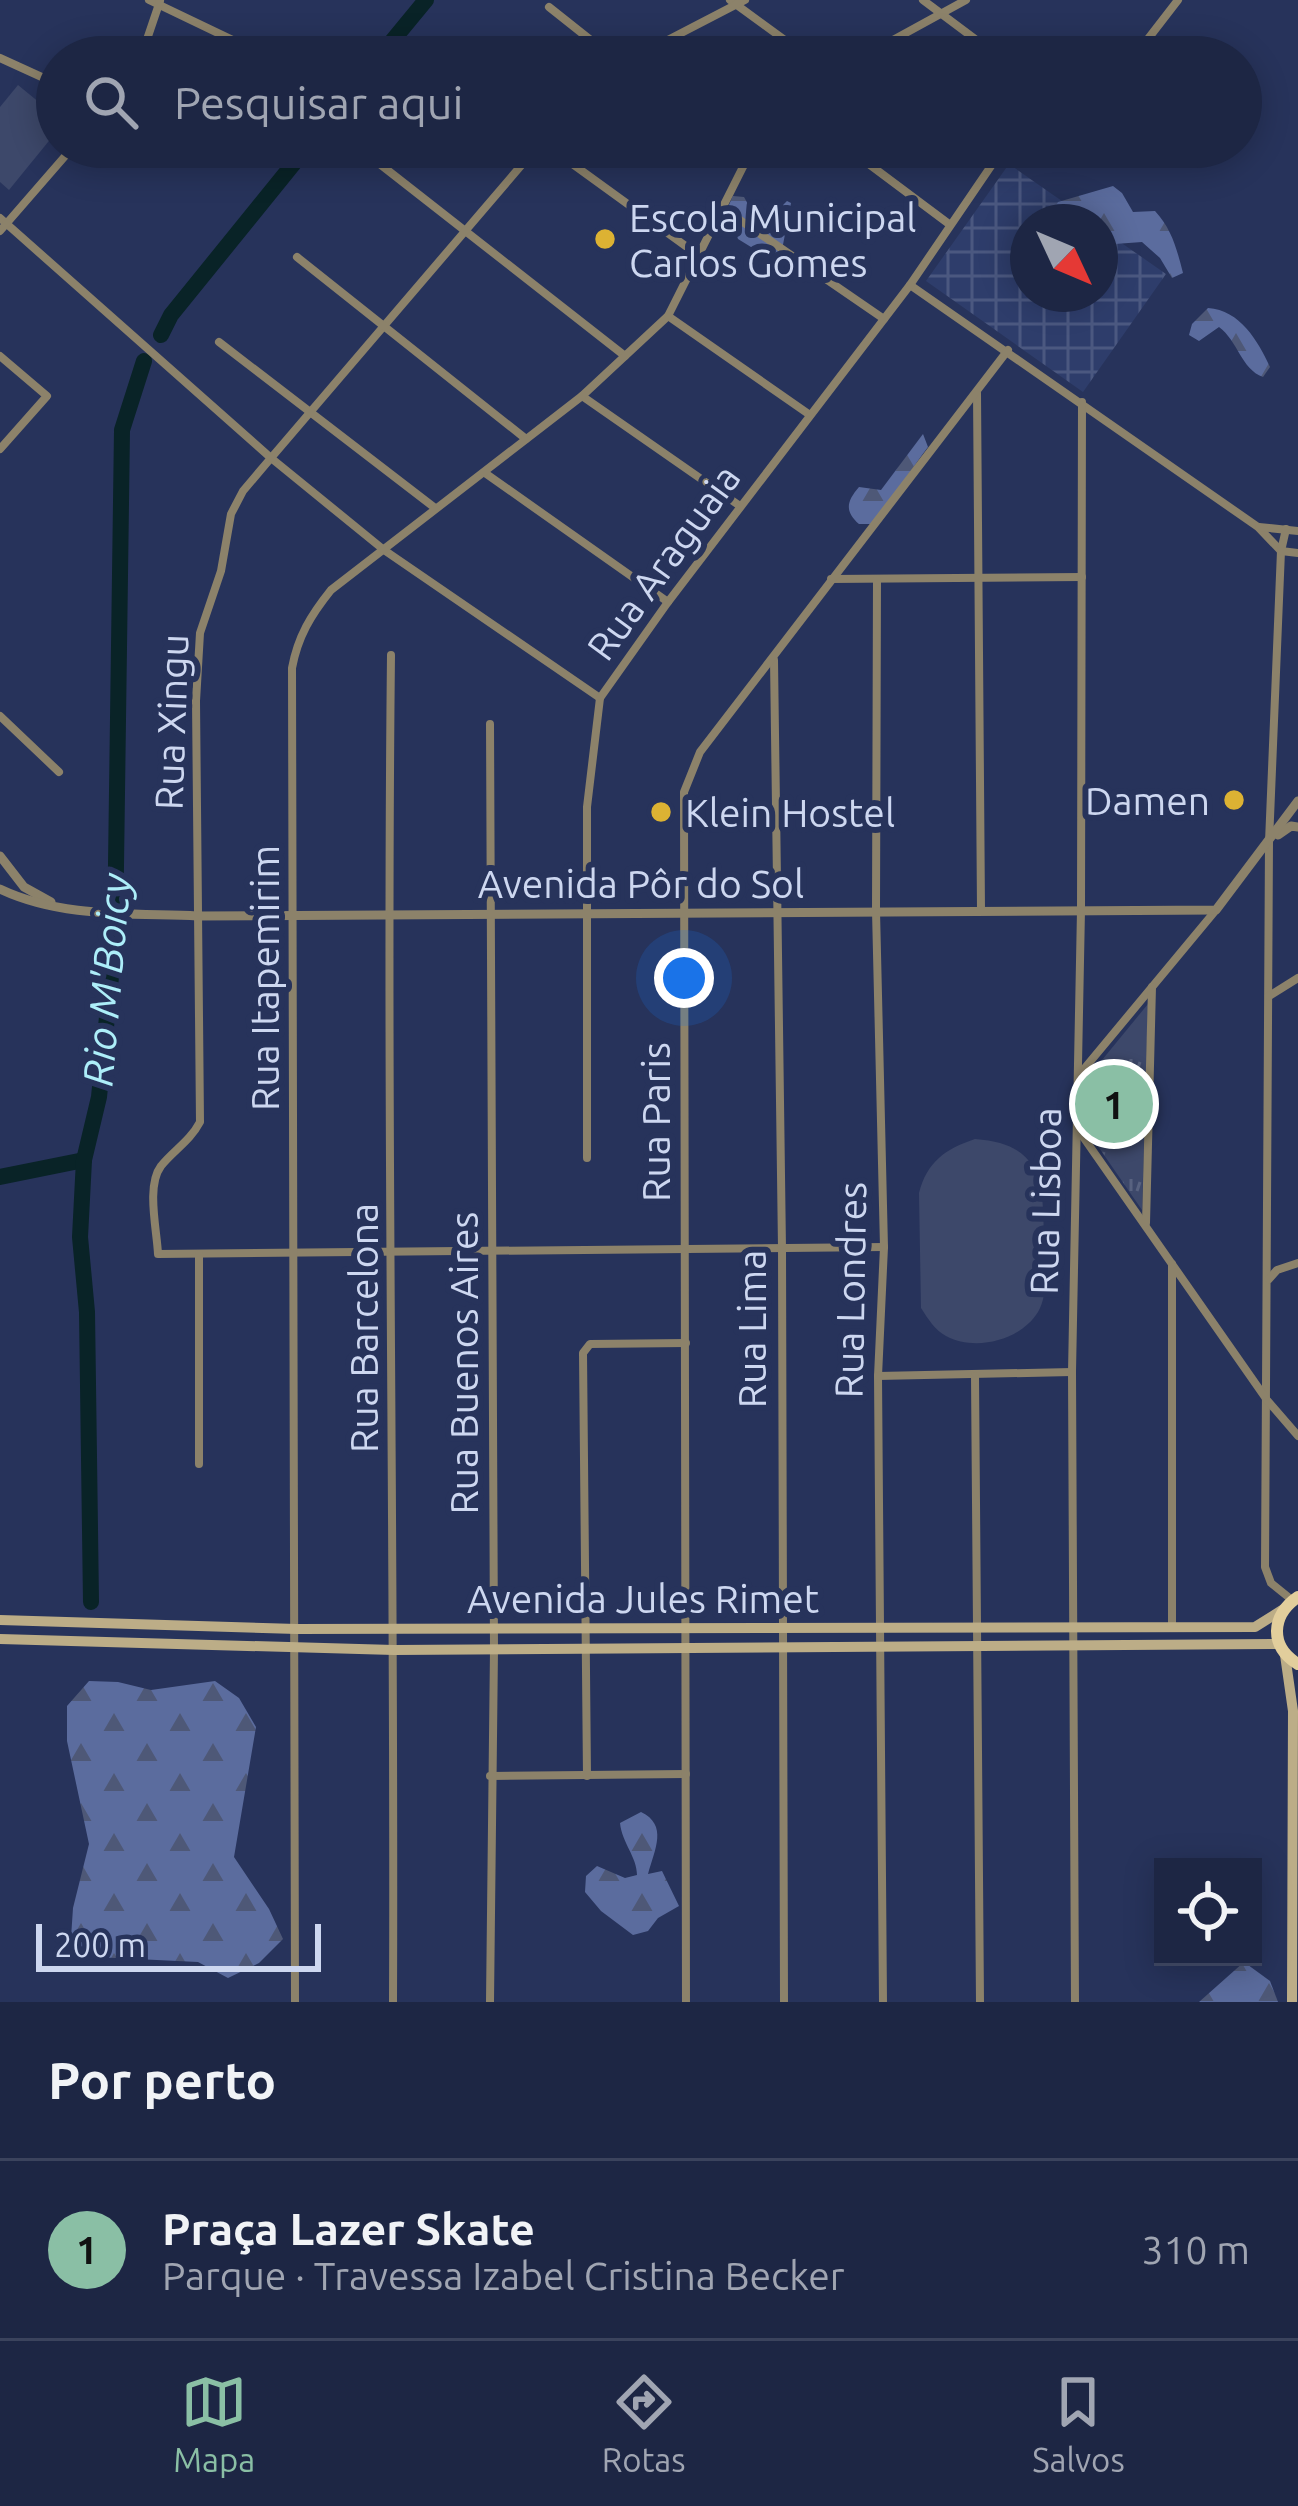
<!DOCTYPE html>
<html lang="pt">
<meta charset="utf-8">
<style>
:root{--surface:#1d2644;--page:#2a324f;--text:#f1f3f6;--muted:#a0a5b2;--line:#3b435d;--accent:#8abfa5}
body{margin:0;font-family:Ubuntu,sans-serif;background:var(--page);color:var(--text)}
.controls{position:absolute;right:36px;bottom:36px;display:grid;overflow:hidden;border-radius:0px;box-shadow:0 6px 30px #0003}
.controls button{width:108px;height:108px;display:grid;place-items:center;padding:0;border:0;border-bottom:3px solid var(--line);background:var(--surface);color:var(--text);font:60px sans-serif}
.compass{position:absolute;left:1010px;top:204px;width:108px;height:108px;border-radius:50%;background:var(--surface);box-shadow:0 6px 30px #0003;rotate:134deg}
.scale{position:absolute;left:36px;bottom:30px;width:285px;box-sizing:border-box;padding-left:12px;border:6px solid #cdd7f0;border-top:0;font-size:33px;line-height:42px;white-space:nowrap;color:#cdd7f0;-webkit-text-stroke:9px #27335b;paint-order:stroke}
.you{position:absolute;left:684px;top:978px;width:42px;height:42px;margin:-30px;border:9px solid #fff;border-radius:50%;background:#1a73e8;box-shadow:0 0 0 18px #1a73e833}
.badge{display:grid;place-items:center;width:78px;height:78px;border-radius:50%;background:var(--accent);color:#111;font-size:39px;font-weight:700}
.pin{position:absolute;translate:-50% -50%;border:6px solid #fff;box-shadow:0 3px 12px #0006}
.list{margin:0;padding:0;list-style:none}
h2{display:flex;justify-content:space-between;align-items:center;height:156px;margin:0;padding:0 48px;font-size:51px}
h2 small{font-size:39px;font-weight:400;color:var(--muted)}
.list li{display:grid;grid-template-columns:78px 1fr auto;gap:36px;align-items:center;box-sizing:border-box;height:180px;padding:0 48px;border-top:3px solid var(--line)}
.list b{display:block;font-size:45px;white-space:nowrap}
.list p{margin:0;font-size:39px;white-space:nowrap;color:var(--muted)}
.list em{font-size:39px;font-style:normal;color:var(--muted)}
.icon{flex:none;width:66px;height:66px;fill:none;stroke:currentColor;stroke-width:2;stroke-linecap:round;stroke-linejoin:round}
.map{position:relative;flex:none;width:1298px;height:2002px;overflow:hidden}
.search{position:absolute;background:var(--surface);box-shadow:0 6px 30px #0003;left:36px;right:36px;top:36px;height:132px;display:flex;align-items:center;gap:30px;box-sizing:border-box;padding:0 42px;border-radius:66px;color:var(--muted);font-size:45px}
.sheet{height:336px;background:var(--surface)}
nav{display:flex;justify-content:space-around;align-items:center;box-sizing:border-box;height:168px;border-top:3px solid var(--line);background:var(--surface);font-size:33px;color:var(--muted)}
nav a{display:grid;justify-items:center;gap:6px}
nav .on{color:var(--accent)}
.map>svg:first-child{display:block}
.industrial{fill:url(#industrial-grid)}
.grass{fill:url(#grass-tufts)}
.forest{fill:url(#forest-firs)}
.pitch{fill:#3d486a}
.lines{fill:none;stroke-linecap:round;stroke-linejoin:round}
.river{stroke:#092327;stroke-width:16}
.minor{stroke:#8c826a;stroke-width:8}
.tertiary{stroke:#8c826a;stroke-width:9}
.secondary{stroke:#bcad87;stroke-width:10}
.primary{stroke:#e2ce9c;stroke-width:12}
.poi-dot{fill:#dcb233;stroke:#27335b;stroke-width:4.5}
.labels{text-anchor:middle;dominant-baseline:central;stroke-width:12;stroke-linejoin:round;paint-order:stroke}
.poi-label{font-size:39px;fill:#cdd7f0;stroke:#27335b;text-anchor:start}
.street-label{font-size:39px;fill:#cdd7f0;stroke:#27335b}
.water-label{font-size:42px;font-style:italic;fill:#adeef9;stroke:#27335b}
</style>
<div class="map">
<svg width="1298" height="2002" viewBox="0 0 1298 2002">
<defs>
<pattern id="industrial-grid" width="8" height="8" patternUnits="userSpaceOnUse" patternTransform="scale(3)"><rect width="8" height="8" fill="#2e3d6b"/><path d="M0 4h8M4 0v8" fill="none" stroke="#4b5880"/></pattern>
<pattern id="grass-tufts" width="24" height="20" patternUnits="userSpaceOnUse" patternTransform="scale(3)"><rect width="24" height="20" fill="#3d486a"/><path d="M3 7l-1-3M5 7V3M7 7l1-3M15 17l-1-3M17 17v-4M19 17l1-3" fill="none" stroke="#586280"/></pattern>
<pattern id="forest-firs" width="22" height="20" patternUnits="userSpaceOnUse" patternTransform="scale(3)"><rect width="22" height="20" fill="#5b6c9e"/><path d="M5 1l3.5 6h-7zM16 11l3.5 6h-7z" fill="#4e5877"/></pattern>
</defs>
<rect width="100%" height="100%" fill="#27335b"/>
<polygon class="industrial" points="1009,164 1092,222 1028,222 1028,294 1100,294 1100,228 1166,274 1083,392 926,281"/>
<polygon class="grass" points="1148,1004 1142,1210 1084,1126 1084,1082"/>
<g class="forest">
<path d="M 1113,186 L 1122,193 L 1133,212 L 1155,211 C 1172,229 1177,250 1183,273 L 1172,278 L 1160,258 L 1142,242 L 1101,245 L 1100,222 L 1081,219 L 1046,222 L 1058,202 Z"/>
<polygon points="733,196 744,197 750,208 771,217 787,201 791,203 781,255 769,258 738,239 728,207"/>
<path d="M 1208,308 C 1240,310 1258,341 1270,367 L 1263,377 C 1241,369 1238,341 1219,327 L 1199,341 L 1189,335 L 1192,324 Z"/>
<path d="M 923,434 L 928,447 C 908,472 895,502 872,524 L 859,524 C 844,511 847,501 859,487 L 881,490 Z"/>
<polygon points="89,1681 118,1682 151,1690 215,1681 239,1698 256,1727 234,1857 269,1909 283,1939 259,1963 228,1978 198,1962 95,1957 71,1938 73,1908 89,1844 67,1741 67,1706"/>
<path d="M 641,1812 C 668,1825 655,1849 648,1874 L 662,1871 L 679,1906 L 658,1918 L 648,1931 L 633,1935 L 601,1911 L 585,1892 L 586,1876 L 597,1866 L 625,1878 L 637,1875 C 637,1857 622,1843 620,1823 Z"/>
<polygon points="1244,1962 1270,1981 1278,2002 1199,2002"/>
</g>
<g class="pitch">
<polygon points="18,85 57,117 57,131 9,190 0,182 0,107"/>
<path d="M 975,1139 C 1047,1144 1043,1189 1044,1247 C 1044,1268 1049,1293 1038,1312 C 1021,1340 976,1352 946,1336 C 935,1330 928,1319 921,1308 L 919,1193 C 927,1162 945,1149 975,1139 Z"/>
</g>
<g class="lines">
<g class="river">
<polyline points="379,57 426,0"/>
<polyline points="161,335 171,315 307,147"/>
<polyline points="0,1177 84,1160"/>
<polyline points="91,1602 87,1312 80,1237 84,1160 99,1097 115,937 122,430 144,361"/>
</g>
<g class="minor">
<polyline points="149,0 268,57"/>
<polyline points="730,0 808,57"/>
<polyline points="923,0 999,57"/>
<polyline points="549,7 612,57"/>
<polyline points="416,47 430,57"/>
<polyline points="141,57 160,1"/>
<polyline points="635,57 745,0"/>
<polyline points="862,57 966,0"/>
<polyline points="1134,57 1178,0"/>
<polyline points="0,58 57,84"/>
<polyline points="240,147 258,156"/>
<polyline points="358,147 625,356"/>
<path d="M 537,147 L 271,458 L 243,491 L 231,514 L 221,571 L 200,633 L 196,701 L 200,1122 C 190,1141 174,1150 161,1166 C 146,1186 157,1230 158,1254 L 884,1247"/>
<polyline points="549,147 698,255"/>
<polyline points="737,147 747,154"/>
<polyline points="846,147 949,224"/>
<polyline points="721,207 884,319"/>
<polyline points="0,218 271,458 384,550 600,698"/>
<polyline points="0,231 73,147"/>
<polyline points="297,257 526,439"/>
<polyline points="910,285 1258,527 1281,551"/>
<polyline points="668,316 810,415"/>
<polyline points="219,342 435,508"/>
<polyline points="0,356 47,396 0,449"/>
<polyline points="977,393 981,910"/>
<polyline points="582,396 740,506"/>
<polyline points="485,473 668,602"/>
<polyline points="1259,527 1298,531"/>
<polyline points="1286,529 1281,551 1269,842 1265,1567 1271,1583 1292,1600"/>
<polyline points="1281,551 1298,553"/>
<polyline points="831,579 1082,577"/>
<polyline points="877,579 876,911 884,1247 878,1376 883,2002"/>
<path d="M 391,655 C 386,1104 395,1553 393,2002"/>
<polyline points="774,660 782,1248 784,2002"/>
<polyline points="0,716 59,772"/>
<polyline points="1269,996 1298,978"/>
<polyline points="1079,1075 1216,910"/>
<polyline points="1079,1131 1267,1400 1298,1436"/>
<polyline points="587,1158 587,807 600,698 668,602 910,285 1004,147"/>
<polyline points="1146,1223 1152,987"/>
<polyline points="199,1254 199,1464"/>
<polyline points="1172,1264 1172,1627"/>
<polyline points="1269,1279 1277,1270 1298,1263"/>
<polyline points="878,1376 1072,1372"/>
<polyline points="975,1376 980,2002"/>
<polyline points="490,1776 686,1774"/>
<polyline points="587,1776 583,1353 590,1344 686,1343"/>
<path d="M 295,2002 L 292,668 C 298,636 311,615 331,590 L 582,396 L 668,316 L 753,147"/>
<polyline points="490,2002 494,1649 490,724"/>
<polyline points="686,2002 684,792 700,752 1008,350"/>
<polyline points="1075,2002 1072,1372 1081,910 1082,402"/>
</g>
<g class="tertiary">
<polyline points="1278,835 1291,826 1298,827"/>
<polyline points="0,856 24,887 51,902"/>
<path d="M 0,889 C 61,918 132,913 197,916 L 1216,910 L 1298,801"/>
</g>
<g class="secondary">
<polyline points="0,1620 297,1629 1255,1627 1282,1610"/>
<polyline points="0,1639 394,1650 1278,1644"/>
<polyline points="1285,1655 1293,1711 1292,2002"/>
</g>
<path class="primary" d="M 1298,1597 C 1271,1615 1269,1647 1298,1664"/>
</g>
<g class="poi-dot">
<circle cx="605" cy="239" r="12"/>
<circle cx="1234" cy="800" r="12"/>
<circle cx="661" cy="812" r="12"/>
</g>
<g class="labels">
<g class="poi-label">
<text x="629" y="217">Escola Municipal<tspan x="629" dy="45">Carlos Gomes</tspan></text>
<text x="1210" y="800" text-anchor="end">Damen</text>
<text x="685" y="812">Klein Hostel</text>
</g>
<g class="street-label">
<text transform="translate(663 562) rotate(-54)">Rua Araguaia</text>
<text transform="translate(171 722) rotate(-88)">Rua Xingu</text>
<text x="641" y="883">Avenida Pôr do Sol</text>
<text transform="translate(264 978) rotate(-90)">Rua Itapemirim</text>
<text transform="translate(655 1122) rotate(-90)">Rua Paris</text>
<text transform="translate(1045 1201) rotate(-89)">Rua Lisboa</text>
<text transform="translate(850 1290) rotate(-89)">Rua Londres</text>
<text transform="translate(363 1328) rotate(-90)">Rua Barcelona</text>
<text transform="translate(751 1329) rotate(-90)">Rua Lima</text>
<text transform="translate(463 1363) rotate(-90)">Rua Buenos Aires</text>
<text x="643" y="1598">Avenida Jules Rimet</text>
</g>
<g class="water-label">
<text transform="translate(106 980) rotate(-85)">Rio M'Boicy</text>
</g>
</g>
</svg>
<div class="controls">
<button><svg class="icon" aria-label="locate" viewBox="0 0 24 24"><circle cx="12" cy="12" r="6"/><path d="M12 2v4M12 18v4M2 12h4M18 12h4"/></svg></button>
</div>
<svg class="compass" viewBox="-18 -18 36 36"><path d="M0-13l5 13h-10z" fill="#e53935"/><path d="M0 13l5-13h-10z" fill="#a0a5b2"/></svg>
<div class="scale">200 m</div>
<div class="you"></div>
<div class="pin badge" style="left:1114px;top:1104px">1</div>
<div class="search"><svg class="icon" aria-label="search" viewBox="0 0 24 24"><circle cx="10" cy="10" r="6"/><path d="M15 15l6 6"/></svg>Pesquisar aqui</div>
</div>
<section class="sheet">
<h2>Por perto<small></small></h2>
<ul class="list">
<li><span class="badge">1</span><div><b>Praça Lazer Skate</b><p>Parque · Travessa Izabel Cristina Becker</p></div><em>310 m</em></li>
</ul>
</section>
<nav>
<a class="on"><svg class="icon" aria-label="map" viewBox="0 0 24 24"><path d="M3 6l6-2 6 2 6-2v14l-6 2-6-2-6 2zM9 4v14M15 6v14"/></svg>Mapa</a>
<a><svg class="icon" aria-label="directions" viewBox="0 0 24 24"><path d="M12 3l9 9-9 9-9-9zM9 14v-3h6M13 9l2 2-2 2"/></svg>Rotas</a>
<a><svg class="icon" aria-label="saved" viewBox="0 0 24 24"><path d="M7 4h10v16l-5-4-5 4z"/></svg>Salvos</a>
</nav>
